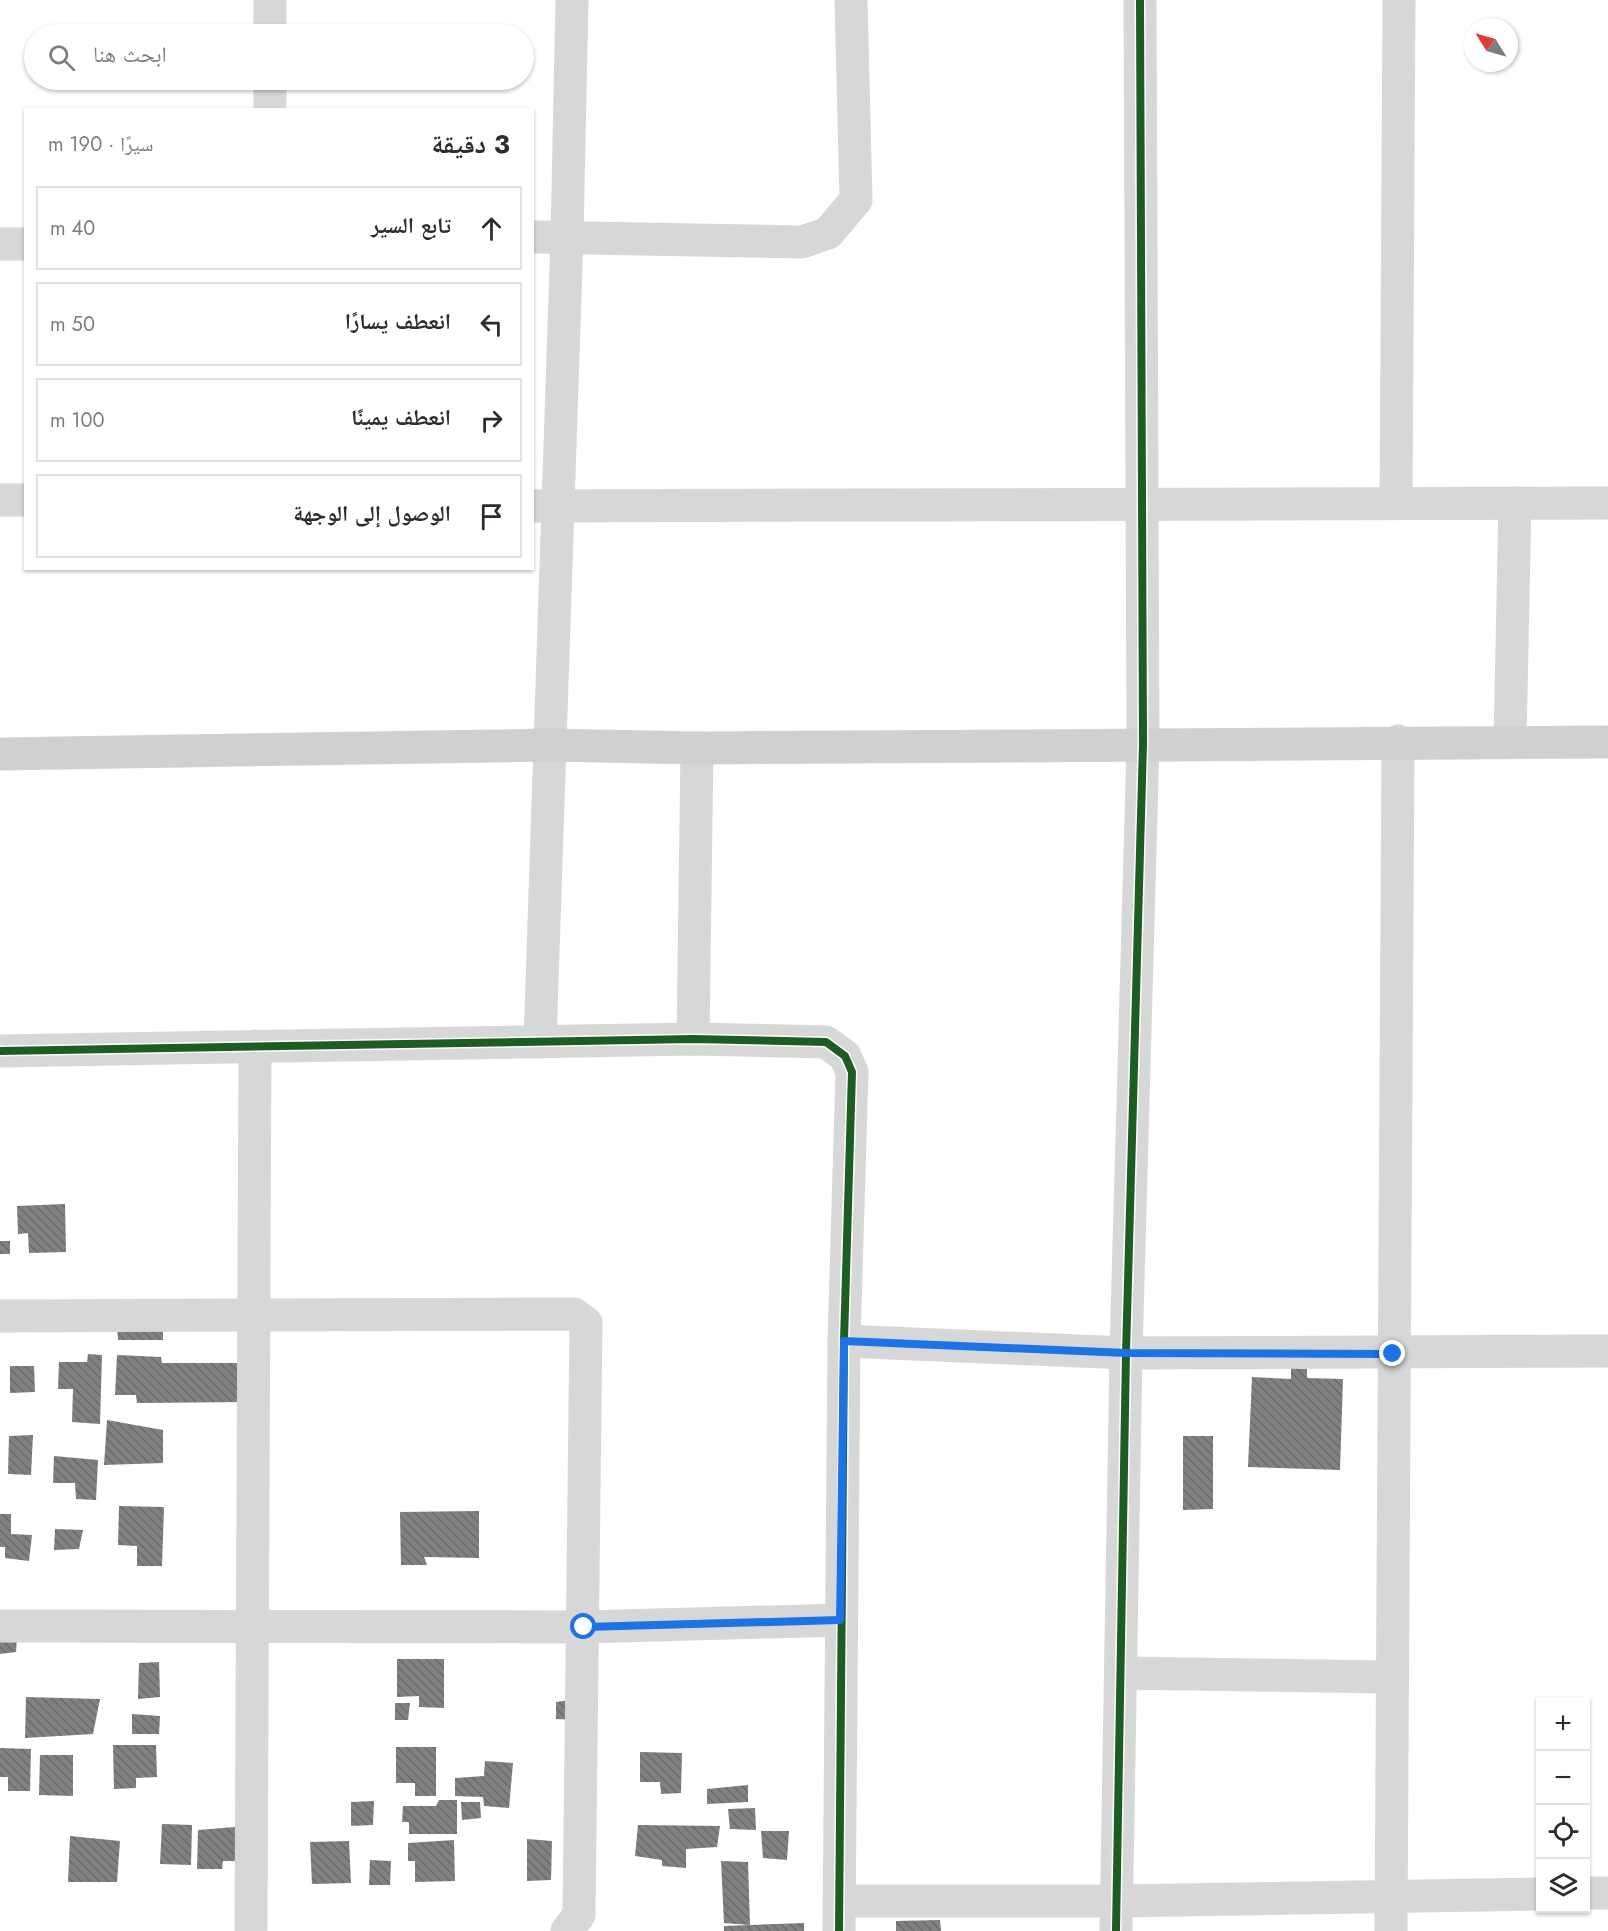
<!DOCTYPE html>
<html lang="ar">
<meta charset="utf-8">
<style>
:root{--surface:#fff;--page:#f7f7f7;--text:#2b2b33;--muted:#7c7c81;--line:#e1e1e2}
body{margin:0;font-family:Jost,"Noto Naskh Arabic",sans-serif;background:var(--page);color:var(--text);direction:rtl}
.controls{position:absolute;right:18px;bottom:18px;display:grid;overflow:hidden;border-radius:0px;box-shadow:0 2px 4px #0004}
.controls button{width:54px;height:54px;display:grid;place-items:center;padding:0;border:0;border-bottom:2px solid var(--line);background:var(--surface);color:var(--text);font:30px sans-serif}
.compass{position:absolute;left:1464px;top:18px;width:54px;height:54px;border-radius:50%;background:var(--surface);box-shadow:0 2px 4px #0004;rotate:307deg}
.stop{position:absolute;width:18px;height:18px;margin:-14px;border:4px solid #1a73e8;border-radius:50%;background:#fff}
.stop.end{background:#1a73e8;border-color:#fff;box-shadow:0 2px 6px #0008}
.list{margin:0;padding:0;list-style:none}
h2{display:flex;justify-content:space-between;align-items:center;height:78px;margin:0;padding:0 24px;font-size:26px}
h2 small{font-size:20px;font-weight:400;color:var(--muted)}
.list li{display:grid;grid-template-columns:39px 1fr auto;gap:18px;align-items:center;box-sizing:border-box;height:84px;margin:0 12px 12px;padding:0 12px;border:2px solid var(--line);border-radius:0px}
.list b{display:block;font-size:22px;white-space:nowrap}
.list em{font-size:20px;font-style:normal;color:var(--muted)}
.icon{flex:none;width:33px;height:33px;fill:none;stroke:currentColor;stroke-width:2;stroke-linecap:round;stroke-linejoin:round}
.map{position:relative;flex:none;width:1608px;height:1931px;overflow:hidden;direction:ltr}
.search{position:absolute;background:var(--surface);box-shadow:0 2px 4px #0004;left:24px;top:24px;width:510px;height:66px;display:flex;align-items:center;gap:15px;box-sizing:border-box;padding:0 21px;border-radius:33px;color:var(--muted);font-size:22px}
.panel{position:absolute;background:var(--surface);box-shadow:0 2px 4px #0004;left:24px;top:108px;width:510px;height:462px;border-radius:0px;direction:rtl}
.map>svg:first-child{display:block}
.building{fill:url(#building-back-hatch)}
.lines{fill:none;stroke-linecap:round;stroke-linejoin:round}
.street{stroke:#d7d7d7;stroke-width:33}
.secondary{stroke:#d0d0d0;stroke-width:33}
.cycleway-casing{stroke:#fff;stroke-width:11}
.cycleway{stroke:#1b5e20;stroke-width:8}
.route{stroke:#1a73e8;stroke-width:8}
</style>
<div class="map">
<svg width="1608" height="1931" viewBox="0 0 1608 1931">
<defs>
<pattern id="building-back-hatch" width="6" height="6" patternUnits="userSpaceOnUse" patternTransform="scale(1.5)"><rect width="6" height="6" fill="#818181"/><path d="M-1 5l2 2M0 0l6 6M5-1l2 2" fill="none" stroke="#6a6a6a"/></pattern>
</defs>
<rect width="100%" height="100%" fill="#fff"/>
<g class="building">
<polygon points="65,1204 66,1252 29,1253 28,1233 18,1234 17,1206"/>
<rect x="0" y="1241" width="10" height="13"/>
<polygon points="163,1321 163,1340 118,1340 117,1323"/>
<polygon points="88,1354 102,1355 100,1424 72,1422 73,1389 58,1389 59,1362 87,1362"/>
<polygon points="117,1355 161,1357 162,1363 248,1363 248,1402 137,1403 136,1395 115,1395"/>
<polygon points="10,1366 34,1366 35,1392 10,1393"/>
<polygon points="1291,1368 1307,1369 1307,1378 1343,1379 1340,1470 1248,1467 1252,1377 1291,1379"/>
<polygon points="107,1420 163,1430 163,1463 104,1465"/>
<polygon points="33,1435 31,1475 8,1474 9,1436"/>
<polygon points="1183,1436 1213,1436 1213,1509 1183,1510"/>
<polygon points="54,1456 98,1460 96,1500 76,1499 75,1483 53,1483"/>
<polygon points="119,1506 164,1507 162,1566 137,1566 137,1546 118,1545"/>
<polygon points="479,1511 479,1558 424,1557 427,1565 401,1565 400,1512"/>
<polygon points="0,1514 11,1514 11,1534 32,1535 29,1561 5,1558 5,1547 0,1547"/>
<polygon points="55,1529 83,1530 79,1549 54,1550"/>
<polygon points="17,1635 16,1652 0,1654 0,1636"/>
<polygon points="397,1659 444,1659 444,1708 419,1707 419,1696 397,1697"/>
<polygon points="159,1662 160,1697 138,1699 139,1663"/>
<polygon points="26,1697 100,1699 93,1734 25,1738"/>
<polygon points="577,1699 577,1720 556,1719 556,1702"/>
<polygon points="395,1703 410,1703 408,1720 395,1720"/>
<polygon points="132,1714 160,1716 159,1734 132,1734"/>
<polygon points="113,1745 156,1745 157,1777 136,1778 136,1788 114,1789"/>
<polygon points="396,1747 436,1747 436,1796 415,1796 415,1783 396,1783"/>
<polygon points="0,1748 31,1749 30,1791 8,1791 8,1777 0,1777"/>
<polygon points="640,1752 682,1753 681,1793 661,1794 660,1782 640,1782"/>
<polygon points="40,1755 73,1755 73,1796 39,1795"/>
<polygon points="485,1761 513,1763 509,1808 484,1806 483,1797 455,1796 455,1778 484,1776"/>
<polygon points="748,1785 748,1802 707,1804 707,1789"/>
<polygon points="439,1800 457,1800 457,1834 409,1834 409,1822 402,1822 403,1806 436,1806"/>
<polygon points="374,1801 373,1825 351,1826 351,1802"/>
<polygon points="461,1802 480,1802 481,1818 462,1820"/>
<polygon points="755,1808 756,1830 730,1829 728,1809"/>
<polygon points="162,1824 192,1825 191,1865 160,1864"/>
<polygon points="638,1825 720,1826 717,1847 686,1849 686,1868 662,1866 662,1860 635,1856"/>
<polygon points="235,1827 237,1861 223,1861 222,1869 197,1869 198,1830"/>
<polygon points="761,1831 789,1831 787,1860 763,1858"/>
<polygon points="70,1836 120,1841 117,1882 68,1882"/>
<polygon points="527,1839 552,1841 551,1880 527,1881"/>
<polygon points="454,1840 455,1881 415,1882 415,1861 408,1861 408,1843"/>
<polygon points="349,1841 351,1883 312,1884 310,1842"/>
<polygon points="370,1860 391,1861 390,1885 369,1885"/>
<polygon points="721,1861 748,1862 750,1925 724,1923"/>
<polygon points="940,1920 941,1931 896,1931 896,1921"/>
<polygon points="804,1923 804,1931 724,1931 724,1926"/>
</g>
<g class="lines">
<g class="street">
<polyline points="270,34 270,0"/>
<polyline points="270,110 270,80"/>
<polyline points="532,237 802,242 828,233 856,200 851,0"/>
<polyline points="0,244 26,244"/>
<polyline points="0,500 26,500"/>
<polyline points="1396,503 1399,0"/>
<polyline points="532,506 1608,503"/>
<polyline points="1510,742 1515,503"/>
<polyline points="693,1039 697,748"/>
<polyline points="540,1042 567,237 572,0"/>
<polyline points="0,1051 693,1039 826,1042 845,1056 852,1072 844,1341 839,1931"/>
<polyline points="0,1316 574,1314 586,1323 579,1915 567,1931"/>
<polyline points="844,1341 1126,1353 1608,1351"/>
<polyline points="0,1626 584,1627 840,1620"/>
<polyline points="1121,1673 1391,1677"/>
<polyline points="1586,1893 1608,1893"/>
<polyline points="840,1901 1117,1901 1540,1894"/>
<polyline points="251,1931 255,1046"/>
<polyline points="1116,1931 1126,1353 1143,744 1140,0"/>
<polyline points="1391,1931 1398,741"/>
</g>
<polyline class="secondary" points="0,754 550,745 697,748 1608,742"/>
<defs>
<g id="cycleway">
<polyline points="0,1051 693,1039 826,1042 845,1056 852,1072 844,1341 839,1931"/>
<polyline points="1116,1931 1126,1353 1143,744 1140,0"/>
</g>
</defs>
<use href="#cycleway" class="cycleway-casing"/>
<use href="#cycleway" class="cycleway"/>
</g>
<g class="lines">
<polyline class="route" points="584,1627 840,1620 844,1341 1126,1353 1393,1354"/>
</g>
</svg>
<div class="controls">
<button>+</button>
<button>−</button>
<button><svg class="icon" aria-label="locate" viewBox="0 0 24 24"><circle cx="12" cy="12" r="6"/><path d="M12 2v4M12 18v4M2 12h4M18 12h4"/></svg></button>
<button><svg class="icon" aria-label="layers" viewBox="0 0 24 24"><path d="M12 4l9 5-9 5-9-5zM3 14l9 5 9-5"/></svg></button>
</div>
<svg class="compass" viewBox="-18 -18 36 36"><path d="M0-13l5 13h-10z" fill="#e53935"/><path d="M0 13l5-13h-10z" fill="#7c7c81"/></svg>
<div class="stop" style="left:584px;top:1627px"></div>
<div class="stop end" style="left:1393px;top:1354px"></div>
<div class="search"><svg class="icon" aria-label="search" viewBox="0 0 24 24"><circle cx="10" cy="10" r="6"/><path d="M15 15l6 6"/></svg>ابحث هنا</div>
<section class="panel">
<h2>3 دقيقة<small>سيرًا · 190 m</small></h2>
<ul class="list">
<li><svg class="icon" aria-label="ahead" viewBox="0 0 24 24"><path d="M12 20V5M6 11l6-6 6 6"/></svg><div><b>تابع السير</b></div><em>40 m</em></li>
<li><svg class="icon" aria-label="left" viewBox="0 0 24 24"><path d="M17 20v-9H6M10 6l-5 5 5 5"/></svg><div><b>انعطف يسارًا</b></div><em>50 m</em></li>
<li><svg class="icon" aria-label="right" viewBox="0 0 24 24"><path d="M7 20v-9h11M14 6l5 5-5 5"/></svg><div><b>انعطف يمينًا</b></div><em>100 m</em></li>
<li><svg class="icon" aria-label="arrive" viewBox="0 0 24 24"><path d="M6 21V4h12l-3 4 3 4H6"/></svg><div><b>الوصول إلى الوجهة</b></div></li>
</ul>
</section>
</div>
